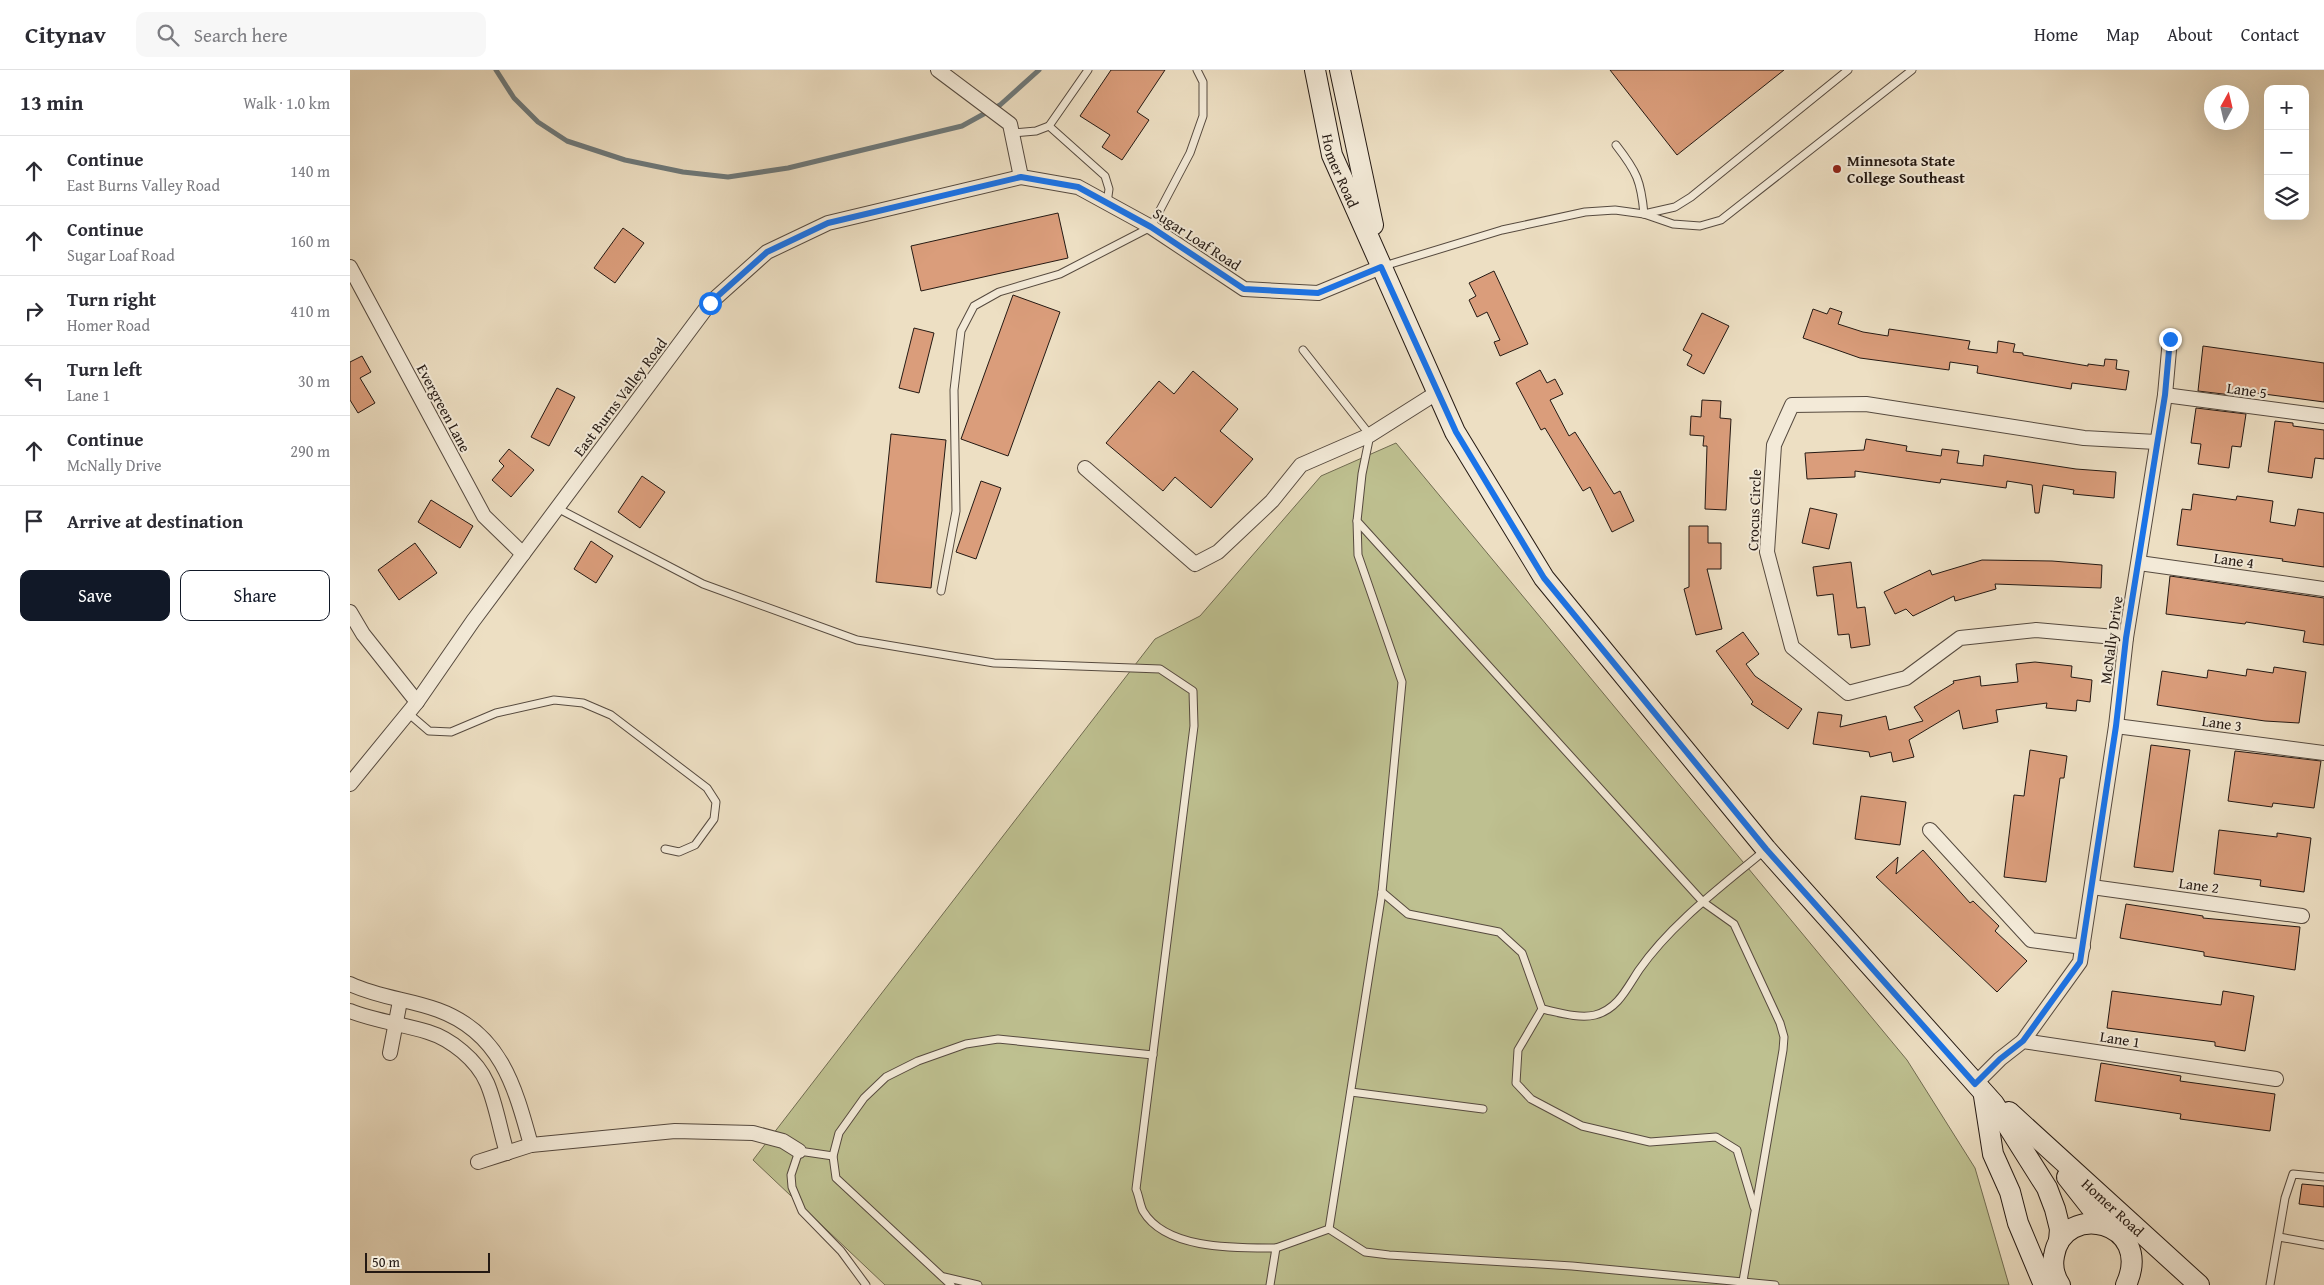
<!DOCTYPE html>
<meta charset="utf-8">
<style>
:root{--surface:#fff;--page:#f7f7f7;--text:#2b2b33;--muted:#7c7c81;--line:#e1e1e2;--accent:#111827}
body{margin:0;font-family:"Gentium Book Plus",serif;background:var(--page);color:var(--text)}
.controls{position:absolute;right:15px;top:15px;display:grid;overflow:hidden;border-radius:10px;box-shadow:0 5px 20px #0002}
.controls button{width:45px;height:45px;display:grid;place-items:center;padding:0;border:0;border-bottom:1px solid var(--line);background:var(--surface);color:var(--text);font:25px sans-serif}
.compass{position:absolute;left:1854px;top:15px;width:45px;height:45px;border-radius:50%;background:var(--surface);box-shadow:0 5px 20px #0002;rotate:8deg}
.scale{position:absolute;left:15px;bottom:12px;width:125px;box-sizing:border-box;padding-left:5px;border:2px solid #241913;border-top:0;font-size:14px;line-height:18px;white-space:nowrap;color:#241913;-webkit-text-stroke:4px #f3ead8;paint-order:stroke}
.stop{position:absolute;width:15px;height:15px;margin:-11px;border:4px solid #1a73e8;border-radius:50%;background:#fff}
.stop.end{background:#1a73e8;border-color:#fff;box-shadow:0 1px 5px #0008}
.list{margin:0;padding:0;list-style:none}
h2{display:flex;justify-content:space-between;align-items:center;height:65px;margin:0;padding:0 20px;font-size:21px}
h2 small{font-size:16px;font-weight:400;color:var(--muted)}
.list li{display:grid;grid-template-columns:32px 1fr auto;gap:15px;align-items:center;box-sizing:border-box;height:70px;padding:0 20px;border-top:1px solid var(--line)}
.list b{display:block;font-size:19px;white-space:nowrap}
.list p{margin:0;font-size:16px;white-space:nowrap;color:var(--muted)}
.list em{font-size:16px;font-style:normal;color:var(--muted)}
.actions{display:flex;gap:10px;padding:15px 20px}
.actions a{flex:1;padding:11px 0;border:1px solid var(--accent);border-radius:10px;text-align:center;font-size:18px;color:var(--accent)}
.actions .main{background:var(--accent);color:#fff}
.icon{flex:none;width:28px;height:28px;fill:none;stroke:currentColor;stroke-width:2;stroke-linecap:round;stroke-linejoin:round}
.map{position:relative;flex:none;width:1974px;height:1215px;overflow:hidden}
header{display:flex;align-items:center;gap:30px;box-sizing:border-box;height:70px;padding:0 25px;background:var(--surface);border-bottom:1px solid var(--line)}
header strong{font-size:24px}
nav{display:flex;gap:28px;margin-inline-start:auto;font-size:18px}
.search{width:350px;height:45px;background:var(--page);display:flex;align-items:center;gap:12px;box-sizing:border-box;padding:0 18px;border-radius:10px;color:var(--muted);font-size:19px}
main{display:flex}
aside{flex:1;background:var(--surface)}
.map>svg:first-child{display:block}
.green{fill:#bec090;stroke:#716c52}
.lines{fill:none;stroke-linecap:round;stroke-linejoin:round}
.stream{stroke:#6e797a;stroke-width:5}
.building{fill:#da9d7b;stroke:#241913}
.lane-casing{stroke:#564a3f;stroke-width:9}
.street-casing{stroke:#564a3f;stroke-width:16}
.secondary-casing{stroke:#241913;stroke-width:22}
.lane{stroke:#f3ead8;stroke-width:7}
.street{stroke:#f3ead8;stroke-width:14}
.secondary{stroke:#f3ead8;stroke-width:20}
.route{stroke:#1a73e8;stroke-width:6}
.poi-dot{fill:#8f2418;stroke:#f3ead8;stroke-width:2}
.labels{text-anchor:middle;dominant-baseline:central;stroke-width:4;stroke-linejoin:round;paint-order:stroke}
.poi-label{font-size:15px;font-weight:bold;fill:#241913;stroke:#f3ead8;text-anchor:start}
.street-label{font-size:15px;fill:#241913;stroke:#f3ead8}
</style>
<header>
<strong>Citynav</strong>
<div class="search"><svg class="icon" aria-label="search" viewBox="0 0 24 24"><circle cx="10" cy="10" r="6"/><path d="M15 15l6 6"/></svg>Search here</div>
<nav><a>Home</a><a>Map</a><a>About</a><a>Contact</a></nav>
</header>
<main>
<aside>
<h2>13 min<small>Walk · 1.0 km</small></h2>
<ul class="list">
<li><svg class="icon" aria-label="ahead" viewBox="0 0 24 24"><path d="M12 20V5M6 11l6-6 6 6"/></svg><div><b>Continue</b><p>East Burns Valley Road</p></div><em>140 m</em></li>
<li><svg class="icon" aria-label="ahead" viewBox="0 0 24 24"><path d="M12 20V5M6 11l6-6 6 6"/></svg><div><b>Continue</b><p>Sugar Loaf Road</p></div><em>160 m</em></li>
<li><svg class="icon" aria-label="right" viewBox="0 0 24 24"><path d="M7 20v-9h11M14 6l5 5-5 5"/></svg><div><b>Turn right</b><p>Homer Road</p></div><em>410 m</em></li>
<li><svg class="icon" aria-label="left" viewBox="0 0 24 24"><path d="M17 20v-9H6M10 6l-5 5 5 5"/></svg><div><b>Turn left</b><p>Lane 1</p></div><em>30 m</em></li>
<li><svg class="icon" aria-label="ahead" viewBox="0 0 24 24"><path d="M12 20V5M6 11l6-6 6 6"/></svg><div><b>Continue</b><p>McNally Drive</p></div><em>290 m</em></li>
<li><svg class="icon" aria-label="arrive" viewBox="0 0 24 24"><path d="M6 21V4h12l-3 4 3 4H6"/></svg><div><b>Arrive at destination</b></div></li>
</ul>
<div class="actions"><a class="main">Save</a><a>Share</a></div>
</aside>
<div class="map">
<svg width="1974" height="1215" viewBox="0 0 1974 1215">
<rect width="100%" height="100%" fill="#eddfc3"/>
<filter id="stains"><feTurbulence type="fractalNoise" baseFrequency=".004" numOctaves="4"/><feColorMatrix values="0 0 0 0 .2 0 0 0 0 .09 0 0 0 0 .02 0 0 0 .5 -.17"/></filter>
<radialGradient id="worn" r=".72"><stop offset=".6" stop-color="#630" stop-opacity="0"/><stop offset="1" stop-color="#630" stop-opacity=".3"/></radialGradient>
<polygon class="green" points="1046,373 1557,990 1625,1098 1659,1215 535,1215 403,1090 805,569 850,546 971,406"/>
<g class="lines">
<polyline class="stream" points="146,0 164,28 188,52 217,71 275,90 333,102 378,107 438,98 612,56 650,35 689,0"/>
</g>
<g class="building">
<polygon points="761,0 815,0 787,42 799,50 772,90 752,77 760,65 730,46"/>
<polygon points="1260,0 1434,0 1327,85"/>
<polygon points="708,143 718,188 571,221 561,176"/>
<polygon points="273,158 294,173 265,213 244,198"/>
<polygon points="1144,201 1178,274 1150,286 1144,272 1150,270 1137,242 1127,247 1119,230 1126,226 1119,213"/>
<polygon points="663,225 710,242 658,386 611,369"/>
<polygon points="1480,238 1492,242 1488,254 1513,262 1538,266 1539,259 1620,271 1618,279 1647,283 1648,271 1665,274 1663,282 1673,283 1673,285 1738,296 1738,294 1754,296 1755,289 1767,290 1766,299 1779,301 1776,320 1722,313 1721,319 1679,312 1627,303 1628,296 1600,292 1599,300 1510,288 1453,268 1463,239 1477,244"/>
<polygon points="1352,243 1379,256 1354,304 1337,295 1342,285 1333,280"/>
<polygon points="564,258 584,263 569,323 549,318"/>
<polygon points="1853,276 1974,293 1974,332 1899,322 1898,327 1848,321"/>
<polygon points="12,286 21,302 10,308 25,333 8,343 0,330 0,292"/>
<polygon points="1190,300 1197,313 1205,309 1213,324 1200,330 1219,366 1225,362 1264,424 1270,421 1284,451 1262,462 1240,417 1233,421 1195,358 1191,360 1166,313"/>
<polygon points="843,301 888,339 870,361 903,389 861,438 825,407 813,421 756,373 809,311 824,324"/>
<polygon points="207,318 225,327 199,376 181,367"/>
<polygon points="1352,330 1371,331 1370,348 1381,349 1376,440 1355,439 1357,376 1353,376 1354,366 1340,365 1341,346 1351,347"/>
<polygon points="1846,338 1896,344 1891,377 1882,376 1879,398 1848,394 1851,374 1841,373"/>
<polygon points="1925,351 1943,353 1943,356 1974,360 1974,389 1965,388 1962,408 1918,402"/>
<polygon points="541,364 596,370 581,518 526,512"/>
<polygon points="1516,369 1557,376 1556,381 1591,386 1592,379 1609,381 1607,393 1633,396 1634,385 1726,399 1766,402 1764,428 1723,424 1724,420 1693,415 1689,443 1685,443 1682,415 1657,411 1656,418 1591,409 1590,413 1505,401 1505,407 1457,409 1455,383 1514,380"/>
<polygon points="159,379 184,400 161,427 142,410 154,396 149,391"/>
<polygon points="292,406 315,422 290,458 268,442"/>
<polygon points="631,411 651,418 626,489 606,482"/>
<polygon points="1843,424 1886,430 1887,426 1923,431 1920,452 1945,456 1948,439 1974,443 1974,497 1932,491 1933,489 1827,475 1832,439 1841,440"/>
<polygon points="81,430 123,456 110,478 68,452"/>
<polygon points="1460,438 1487,444 1479,479 1452,473"/>
<polygon points="1339,456 1358,456 1358,473 1371,473 1371,499 1357,499 1372,559 1346,565 1334,519 1339,517"/>
<polygon points="241,471 263,486 246,513 224,499"/>
<polygon points="65,473 87,503 49,530 28,500"/>
<polygon points="1632,490 1702,491 1752,495 1751,518 1645,514 1646,519 1605,531 1604,526 1563,546 1556,539 1545,544 1534,522 1580,500 1582,505"/>
<polygon points="1501,492 1507,538 1515,537 1520,575 1501,578 1499,564 1488,565 1483,524 1467,526 1463,497"/>
<polygon points="1820,506 1974,528 1974,575 1953,572 1955,561 1896,552 1895,554 1816,544"/>
<polygon points="1393,562 1409,584 1396,594 1405,606 1452,639 1438,659 1401,634 1403,632 1366,581"/>
<polygon points="1685,592 1722,596 1721,607 1742,610 1740,632 1727,630 1726,641 1696,638 1697,633 1646,640 1648,652 1613,659 1609,640 1559,670 1564,687 1543,692 1541,682 1520,687 1519,682 1463,674 1468,642 1492,645 1490,657 1536,646 1539,660 1573,651 1564,637 1604,613 1603,611 1630,606 1631,616 1668,612 1666,594"/>
<polygon points="1924,597 1956,602 1949,653 1915,651 1807,635 1812,601 1857,608 1858,600 1896,606 1897,599 1923,603"/>
<polygon points="1801,675 1840,680 1823,802 1784,797"/>
<polygon points="1680,680 1717,686 1714,708 1710,708 1696,812 1654,807 1664,725 1674,726"/>
<polygon points="1885,681 1971,691 1964,738 1923,733 1922,737 1878,731"/>
<polygon points="1511,726 1556,732 1550,775 1505,769"/>
<polygon points="1869,760 1927,767 1927,763 1961,768 1954,822 1910,816 1911,810 1864,804"/>
<polygon points="1573,780 1620,833 1623,831 1649,856 1645,861 1677,891 1647,922 1526,807 1548,787 1546,804"/>
<polygon points="1776,834 1853,846 1853,848 1950,857 1945,900 1854,886 1854,882 1770,868"/>
<polygon points="1762,921 1871,935 1873,921 1904,926 1895,981 1865,976 1865,972 1757,958"/>
<polygon points="1751,993 1831,1006 1830,1011 1925,1024 1920,1061 1830,1049 1831,1044 1745,1031"/>
<polygon points="1952,1114 1974,1116 1974,1137 1949,1134"/>
</g>
<g class="lines">
<defs>
<g id="lane">
<polyline points="699,56 755,106 759,119 757,133"/>
<polyline points="662,63 686,61 699,56 738,0"/>
<path d="M 1266,75 C 1287,102 1291,111 1294,144"/>
<polyline points="1294,144 1325,137 1341,127 1498,0"/>
<polyline points="1034,196 1152,160 1235,142 1265,140 1294,144 1323,154 1350,156 1371,150 1562,0"/>
<polyline points="953,280 1020,365 1012,404 1007,451 1353,832 1384,854 1430,953 1434,967 1433,980 1393,1211"/>
<path d="M 207,438 L 353,514 L 507,570 L 644,593 L 810,599 L 843,621 L 844,656 L 786,1119 C 789,1126 790,1135 793,1141 C 816,1180 886,1178 926,1178 L 920,1215"/>
<polyline points="591,521 606,441 604,320 611,261 624,236 649,222 710,204 801,157 840,83 853,46 853,12 847,0"/>
<polyline points="58,643 79,661 101,662 146,643 204,630 233,633 261,645 357,718 366,732 364,749 345,775 329,782 315,779"/>
<polyline points="1032,822 1058,844 1149,862 1172,883 1192,939 1168,980 1166,1013 1181,1029 1232,1056 1300,1072 1366,1067 1387,1080 1404,1137"/>
<path d="M 1192,939 C 1207,942 1229,949 1245,945 C 1268,939 1277,918 1289,900 C 1322,853 1371,817 1414,781"/>
<polyline points="1001,1022 1133,1039"/>
<polyline points="483,1086 449,1081 441,1105 442,1117 452,1141 491,1181 516,1215"/>
<polyline points="979,1159 1015,1182 1039,1185 1222,1196 1425,1215"/>
<polyline points="1929,1167 1974,1175"/>
<polyline points="926,1178 979,1159 1032,822 1052,612 1008,485 1007,451"/>
<polyline points="594,1207 628,1215"/>
<polyline points="601,1215 486,1108 483,1086 489,1063 514,1028 536,1007 568,991 616,974 648,969 803,985"/>
<polyline points="1920,1215 1935,1128 1943,1104 1974,1107"/>
</g>
<g id="street">
<polyline points="588,0 660,54 671,107 728,117 801,157 894,219 968,223 1031,197"/>
<polyline points="0,197 134,446 173,484"/>
<polyline points="1815,325 1974,346"/>
<polyline points="735,398 845,494 868,482 922,431 951,395 1020,365 1088,322"/>
<polyline points="1789,493 1974,519"/>
<polyline points="0,542 13,564 67,632"/>
<polyline points="1776,568 1686,560 1610,568 1556,608 1498,623 1442,577 1417,482 1424,375 1442,335 1516,334 1734,368 1806,372"/>
<polyline points="1766,656 1974,683"/>
<polyline points="0,714 67,632 123,551 360,233 417,182 478,153 671,107"/>
<polyline points="1580,760 1681,870 1733,877"/>
<polyline points="1742,817 1952,846"/>
<path d="M 0,914 C 30,928 58,929 88,940 C 151,963 165,1017 181,1075"/>
<path d="M 0,941 C 25,951 52,954 78,962 C 101,969 127,990 137,1013 C 146,1034 150,1060 157,1083"/>
<polyline points="1673,971 1730,892 1766,656 1776,568 1815,325 1820,269"/>
<polyline points="40,983 50,931"/>
<polyline points="1625,1014 1650,989 1673,971 1926,1009"/>
<polyline points="128,1092 181,1075 325,1061 403,1063 433,1071 449,1081"/>
</g>
<g id="secondary">
<path id="s1" d="M 965,0 L 982,85 L 1105,362 L 1194,508 L 1416,779 L 1644,1034 L 1697,1118 L 1705,1139 L 1710,1159 L 1709,1171"/>
<polyline points="990,0 1023,155"/>
<polyline points="1634,1026 1643,1084 1660,1122 1668,1153 1694,1215"/>
<path id="s2" d="M 1659,1042 L 1849,1215"/>
<polyline points="1717,1107 1754,1154"/>
<path d="M 1710,1215 C 1704,1206 1702,1196 1704,1186 C 1713,1130 1805,1151 1776,1215"/>
</g>
</defs>
<use href="#lane" class="lane-casing"/>
<use href="#street" class="street-casing"/>
<use href="#secondary" class="secondary-casing"/>
<use href="#lane" class="lane"/>
<use href="#street" class="street"/>
<use href="#secondary" class="secondary"/>
</g>
<g class="lines">
<polyline class="route" points="360,233 417,182 478,153 671,107 728,117 801,157 894,219 968,223 1031,197 1106,362 1194,508 1416,779 1625,1014 1650,989 1673,971 1730,892 1766,656 1776,568 1815,325 1820,269"/>
</g>
<circle class="poi-dot" cx="1487" cy="99" r="5"/>
<g class="labels">
<g class="poi-label">
<text x="1497" y="90">Minnesota State<tspan x="1497" dy="17">College Southeast</tspan></text>
</g>
<g class="street-label">
<text stroke="none"><textPath href="#s1" startOffset="104">Homer Road</textPath></text>
<text transform="translate(847 169) rotate(33)">Sugar Loaf Road</text>
<text transform="translate(1897 320) rotate(8)">Lane 5</text>
<text transform="translate(270 327) rotate(-53)">East Burns Valley Road</text>
<text transform="translate(94 338) rotate(62)">Evergreen Lane</text>
<text transform="translate(1404 440) rotate(-88)">Crocus Circle</text>
<text transform="translate(1884 490) rotate(8)">Lane 4</text>
<text transform="translate(1761 570) rotate(-82)">McNally Drive</text>
<text transform="translate(1872 653) rotate(8)">Lane 3</text>
<text transform="translate(1849 815) rotate(8)">Lane 2</text>
<text transform="translate(1770 969) rotate(9)">Lane 1</text>
<text stroke="none"><textPath href="#s2" startOffset="141">Homer Road</textPath></text>
</g>
</g>
<rect width="100%" height="100%" filter="url(#stains)"/>
<rect width="100%" height="100%" fill="url(#worn)"/>
</svg>
<div class="controls">
<button>+</button>
<button>−</button>
<button><svg class="icon" aria-label="layers" viewBox="0 0 24 24"><path d="M12 4l9 5-9 5-9-5zM3 14l9 5 9-5"/></svg></button>
</div>
<svg class="compass" viewBox="-18 -18 36 36"><path d="M0-13l5 13h-10z" fill="#e53935"/><path d="M0 13l5-13h-10z" fill="#7c7c81"/></svg>
<div class="scale">50 m</div>
<div class="stop" style="left:360px;top:233px"></div>
<div class="stop end" style="left:1820px;top:269px"></div>
</div>
</main>
